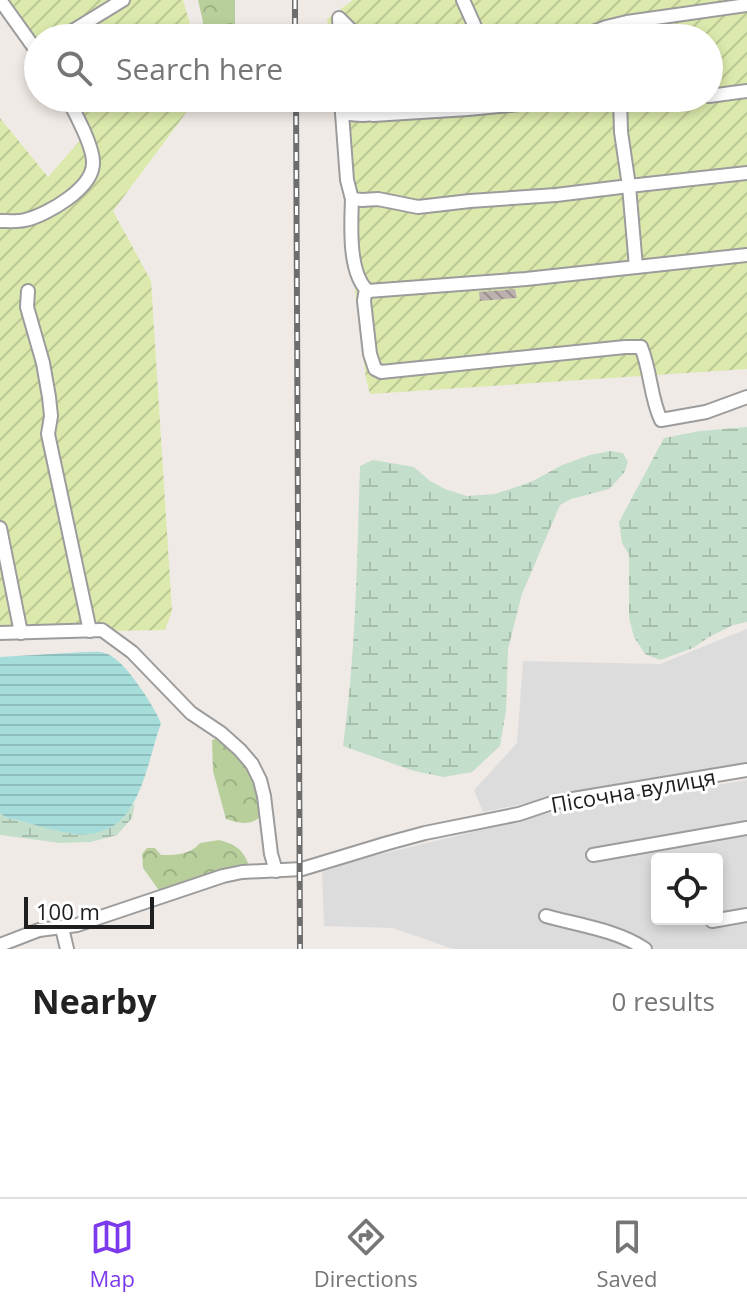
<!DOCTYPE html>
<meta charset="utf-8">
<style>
:root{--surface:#fff;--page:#f6f6f6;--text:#222;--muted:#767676;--line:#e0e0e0;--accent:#7c3aed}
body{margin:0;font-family:"Open Sans",sans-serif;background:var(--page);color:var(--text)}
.controls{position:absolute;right:24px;bottom:24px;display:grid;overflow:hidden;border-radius:8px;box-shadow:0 4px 12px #0003}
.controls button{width:72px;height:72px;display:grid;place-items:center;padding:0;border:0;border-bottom:2px solid var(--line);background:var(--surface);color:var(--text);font:40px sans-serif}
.scale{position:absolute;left:24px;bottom:20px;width:130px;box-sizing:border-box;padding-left:8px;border:4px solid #1f1f1f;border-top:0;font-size:22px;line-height:28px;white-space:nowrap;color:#1f1f1f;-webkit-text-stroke:6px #fff;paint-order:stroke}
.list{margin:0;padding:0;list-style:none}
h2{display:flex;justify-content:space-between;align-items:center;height:104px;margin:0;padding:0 32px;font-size:34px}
h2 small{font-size:26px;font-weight:400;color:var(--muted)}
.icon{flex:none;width:44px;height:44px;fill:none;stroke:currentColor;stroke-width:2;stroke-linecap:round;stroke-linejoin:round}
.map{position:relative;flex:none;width:747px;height:949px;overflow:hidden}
.search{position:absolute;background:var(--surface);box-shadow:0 4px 12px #0003;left:24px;right:24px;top:24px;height:88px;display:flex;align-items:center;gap:20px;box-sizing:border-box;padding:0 28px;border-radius:44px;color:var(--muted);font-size:30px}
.sheet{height:248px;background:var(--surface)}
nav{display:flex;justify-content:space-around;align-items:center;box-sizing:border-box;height:112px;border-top:2px solid var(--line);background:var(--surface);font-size:22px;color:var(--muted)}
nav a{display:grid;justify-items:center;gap:4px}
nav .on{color:var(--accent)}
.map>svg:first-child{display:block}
.residential{fill:#dddcdd;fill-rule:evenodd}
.forest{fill:url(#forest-crowns)}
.wetland{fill:url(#wetland-marsh)}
.garden{fill:url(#garden-furrows)}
.water{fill:url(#water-rules)}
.building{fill:url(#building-back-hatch)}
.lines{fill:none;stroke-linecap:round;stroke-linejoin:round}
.minor-casing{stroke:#9c9c9c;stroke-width:16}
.minor{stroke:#fff;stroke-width:12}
.rail-casing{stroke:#6d6d6d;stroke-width:6}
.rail{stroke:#fff;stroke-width:3;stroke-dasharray:9;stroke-linecap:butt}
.labels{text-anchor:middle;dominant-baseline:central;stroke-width:6;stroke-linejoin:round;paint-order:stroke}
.street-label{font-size:22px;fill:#1f1f1f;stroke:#fff}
</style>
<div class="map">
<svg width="747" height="949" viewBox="0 0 747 949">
<defs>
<pattern id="forest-crowns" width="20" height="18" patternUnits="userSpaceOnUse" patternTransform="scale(2)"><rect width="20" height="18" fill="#b8cf9b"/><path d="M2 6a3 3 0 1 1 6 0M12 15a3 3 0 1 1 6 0" fill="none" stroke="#9eb185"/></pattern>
<pattern id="wetland-marsh" width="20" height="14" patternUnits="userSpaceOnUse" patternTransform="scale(2)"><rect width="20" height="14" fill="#c3deca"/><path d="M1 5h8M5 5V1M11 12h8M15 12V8" fill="none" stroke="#a7bead"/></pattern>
<pattern id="garden-furrows" width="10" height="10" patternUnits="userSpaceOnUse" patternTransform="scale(2)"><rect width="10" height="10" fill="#dbeaac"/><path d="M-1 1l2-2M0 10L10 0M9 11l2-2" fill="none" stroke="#bcc894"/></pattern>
<pattern id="water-rules" width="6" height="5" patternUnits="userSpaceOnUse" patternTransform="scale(2)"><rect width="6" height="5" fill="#a6dddb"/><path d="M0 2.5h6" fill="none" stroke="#8ebdbc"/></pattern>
<pattern id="building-back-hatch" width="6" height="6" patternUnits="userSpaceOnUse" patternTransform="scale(2)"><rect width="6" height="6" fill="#bdb1af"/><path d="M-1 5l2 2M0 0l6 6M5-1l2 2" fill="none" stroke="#998f8e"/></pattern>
</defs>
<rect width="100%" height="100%" fill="#f0eae6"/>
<g class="residential">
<polygon points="747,629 747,766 558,797 483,812 474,790 517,743 523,661 660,664"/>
<path d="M 747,780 L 747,949 L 453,949 L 393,928 L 324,926 L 322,872 L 349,862 L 558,811 ZM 657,859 L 717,859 L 717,919 L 657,919 Z"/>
</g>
<g class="forest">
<polygon points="198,0 235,0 235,38 200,38 203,22"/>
<path d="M 219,738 L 250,766 L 262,806 L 260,817 C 249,826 239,823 226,819 L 213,771 L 212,740 Z"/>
<path d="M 219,840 C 234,844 242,848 248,863 L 246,866 L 164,891 L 158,889 L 143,868 L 142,854 L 147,848 L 155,848 L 161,855 C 176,855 190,855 200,843 Z"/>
</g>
<g class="wetland">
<polygon points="747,427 747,622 733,625 709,637 693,648 660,660 645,654 634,637 629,618 629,555 622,543 619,522 664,438 700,431"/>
<path d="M 611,451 L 623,453 L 628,462 L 624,473 L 609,489 L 571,499 L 560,505 L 522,594 L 508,649 L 506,711 L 500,746 L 472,772 L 444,777 L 414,771 L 343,746 C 356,653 357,559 360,466 L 373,460 L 414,467 L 430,481 L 445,489 L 467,496 L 495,494 L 531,482 L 562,465 L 590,455 Z"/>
<path d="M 135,803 L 132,818 L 117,835 L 91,842 L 60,843 L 0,835 L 0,813 L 7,818 C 32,823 77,839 101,831 C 115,827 125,813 135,803 Z"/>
</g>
<g class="garden">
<polygon points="0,0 183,0 194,38 38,38 38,53"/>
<polygon points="353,0 747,0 747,369 370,394 366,379 339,163 334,98 709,98 709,38 329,38 327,19"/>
<polygon points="67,98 197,98 113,211 151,281 172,611 165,630 0,633 0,118 48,177 85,135"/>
</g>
<path class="water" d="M 85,652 C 91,652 99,651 105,653 C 124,658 153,705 161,723 C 145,767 140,841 74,834 C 53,831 28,822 7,818 L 0,813 L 0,657 Z"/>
<polygon class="building" points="515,289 517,298 480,301 479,292"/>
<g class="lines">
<defs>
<g id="minor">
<polyline points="0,0 38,53"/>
<polyline points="463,0 480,38"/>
<polyline points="61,38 123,0"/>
<polyline points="340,38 339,18 359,38"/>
<polyline points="577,38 606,27 627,22 747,5"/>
<polyline points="709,96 747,91"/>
<path d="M 341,98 L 342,113 C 363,116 377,119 387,98"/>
<polyline points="633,98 647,104 688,98"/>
<polyline points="342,113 347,180 352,199 362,200 378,199 418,207 470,201 556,195 629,186 621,132 620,98"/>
<polyline points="373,115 468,109 581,98"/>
<path d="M 352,199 C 351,224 348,274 368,291 L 526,279 L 747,255"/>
<path d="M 0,221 C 8,221 17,222 25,220 C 47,215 94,188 93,162 C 93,146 75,112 67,98"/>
<polyline points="636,267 629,186 747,173"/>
<polyline points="28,291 27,307 43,363 49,397 51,416 48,434 90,631"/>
<path d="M 368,291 L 365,294 L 364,301 L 370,354 L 375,369 L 381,372 L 625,347 L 641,347 C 651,371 650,397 661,420 L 706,412 L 747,397"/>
<polyline points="0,528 21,633"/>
<polyline points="0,633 102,630 132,652 191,713 221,733 240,750 252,764 260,780 264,796 271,854 276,871"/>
<polyline points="593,855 747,828"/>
<path d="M 546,916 C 578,925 617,930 645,949"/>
<polyline points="712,921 747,915"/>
<polyline points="62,928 67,949"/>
<polyline points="0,945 39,930 77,925 223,876 242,872 302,869 388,843 425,833 519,814 555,802 747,770"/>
</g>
</defs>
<use href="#minor" class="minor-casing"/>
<use href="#minor" class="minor"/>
<defs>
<g id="rail">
<polyline points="295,0 295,38"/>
<polyline points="296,98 300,949"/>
</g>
</defs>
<use href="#rail" class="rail-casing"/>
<use href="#rail" class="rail"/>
</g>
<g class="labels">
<g class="street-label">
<text transform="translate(633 790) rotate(-10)">Пісочна вулиця</text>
</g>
</g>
</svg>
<div class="controls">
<button><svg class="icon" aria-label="locate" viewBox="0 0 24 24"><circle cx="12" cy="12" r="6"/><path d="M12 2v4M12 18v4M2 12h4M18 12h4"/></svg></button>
</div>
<div class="scale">100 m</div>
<div class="search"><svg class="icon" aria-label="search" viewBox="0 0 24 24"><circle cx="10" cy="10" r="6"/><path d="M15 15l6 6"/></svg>Search here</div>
</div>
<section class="sheet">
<h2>Nearby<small>0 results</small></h2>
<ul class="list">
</ul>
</section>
<nav>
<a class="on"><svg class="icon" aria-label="map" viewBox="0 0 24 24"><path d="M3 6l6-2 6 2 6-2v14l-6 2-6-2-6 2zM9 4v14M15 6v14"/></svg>Map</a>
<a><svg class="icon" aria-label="directions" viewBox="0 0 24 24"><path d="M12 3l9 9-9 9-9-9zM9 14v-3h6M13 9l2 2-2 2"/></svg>Directions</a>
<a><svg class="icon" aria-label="saved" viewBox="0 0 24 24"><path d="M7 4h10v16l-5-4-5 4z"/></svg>Saved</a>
</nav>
